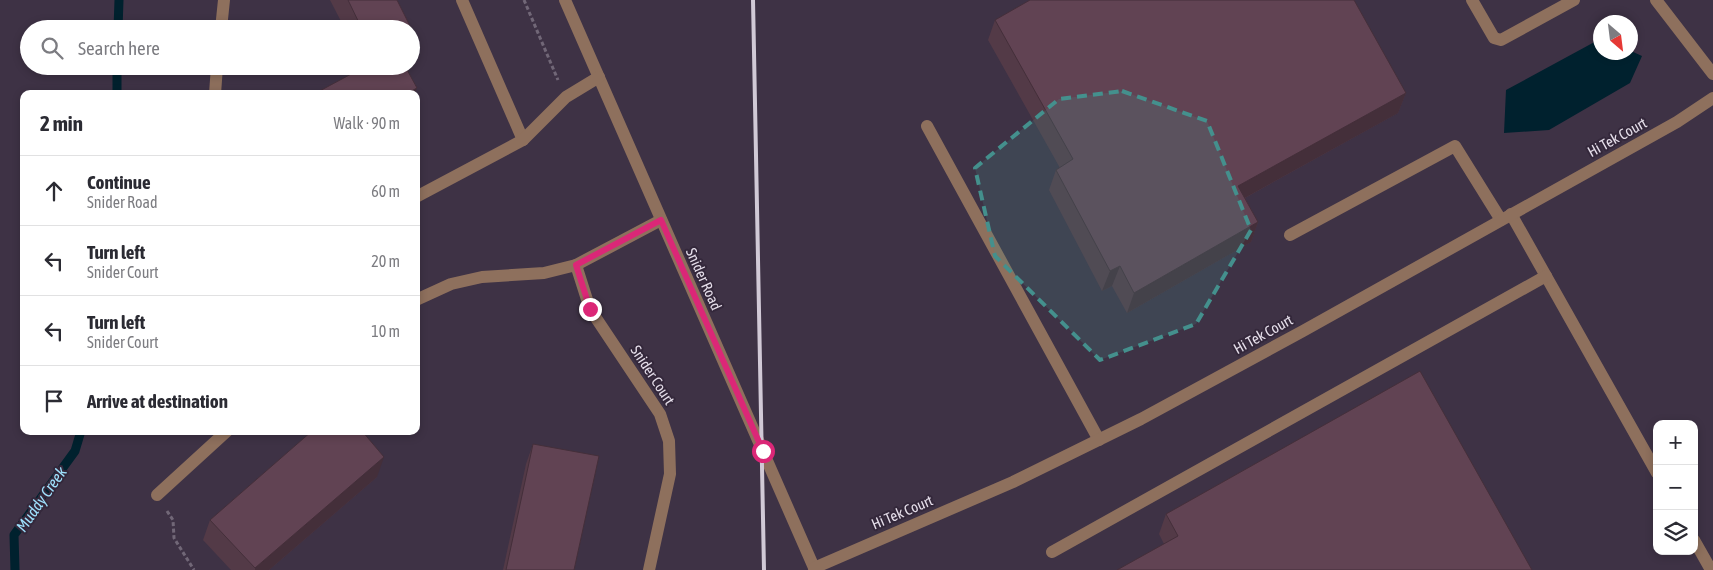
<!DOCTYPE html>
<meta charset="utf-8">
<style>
:root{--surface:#fff;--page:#f7f7f7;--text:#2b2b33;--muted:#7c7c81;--line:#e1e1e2}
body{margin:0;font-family:"Asap Condensed",sans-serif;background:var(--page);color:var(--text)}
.controls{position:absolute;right:15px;bottom:15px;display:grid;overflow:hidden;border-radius:10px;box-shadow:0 2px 8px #0003}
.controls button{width:45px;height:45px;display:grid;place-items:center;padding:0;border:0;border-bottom:1px solid var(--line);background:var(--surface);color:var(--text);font:25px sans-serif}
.compass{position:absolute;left:1593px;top:15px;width:45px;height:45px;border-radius:50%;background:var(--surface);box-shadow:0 2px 8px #0003;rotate:152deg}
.stop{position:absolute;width:15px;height:15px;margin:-11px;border:4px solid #db2777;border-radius:50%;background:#fff}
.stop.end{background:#db2777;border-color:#fff;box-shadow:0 1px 5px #0008}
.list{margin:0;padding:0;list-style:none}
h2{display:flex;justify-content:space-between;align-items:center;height:65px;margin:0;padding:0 20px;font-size:21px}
h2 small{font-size:16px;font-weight:400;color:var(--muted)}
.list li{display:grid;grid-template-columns:32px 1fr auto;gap:15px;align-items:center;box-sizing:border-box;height:70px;padding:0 20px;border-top:1px solid var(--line)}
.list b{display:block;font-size:19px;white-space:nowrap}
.list p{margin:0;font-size:16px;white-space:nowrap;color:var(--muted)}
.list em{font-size:16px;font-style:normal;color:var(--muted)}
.icon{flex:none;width:28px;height:28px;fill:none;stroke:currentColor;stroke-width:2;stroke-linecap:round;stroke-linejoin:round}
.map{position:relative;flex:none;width:1713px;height:570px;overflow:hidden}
.search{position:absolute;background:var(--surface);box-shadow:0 2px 8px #0003;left:20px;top:20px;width:400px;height:55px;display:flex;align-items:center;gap:12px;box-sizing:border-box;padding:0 18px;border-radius:28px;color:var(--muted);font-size:19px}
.panel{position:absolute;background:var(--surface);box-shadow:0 2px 8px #0003;left:20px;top:90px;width:400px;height:345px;border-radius:10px}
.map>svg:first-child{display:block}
.water{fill:#00212e}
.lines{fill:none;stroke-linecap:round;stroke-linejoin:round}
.stream{stroke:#00212e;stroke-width:9}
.path{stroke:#716777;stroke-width:3;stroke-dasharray:4 2.5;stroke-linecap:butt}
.minor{stroke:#8e705d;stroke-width:12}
.rail{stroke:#d1c9d6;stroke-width:4}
.wall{fill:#533a47}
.shaded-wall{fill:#442f3a}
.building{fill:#614353;stroke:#442f3a}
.route{stroke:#db2777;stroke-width:6}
.marked{fill:#44908d;fill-opacity:0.2;stroke:#44908d;stroke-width:4;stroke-dasharray:10 6;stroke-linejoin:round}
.labels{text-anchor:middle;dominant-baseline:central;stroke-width:4;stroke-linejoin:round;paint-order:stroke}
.street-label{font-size:15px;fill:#e5deea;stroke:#34283b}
.water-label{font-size:16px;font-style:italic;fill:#9fe1fd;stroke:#34283b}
</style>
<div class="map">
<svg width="1713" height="570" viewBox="0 0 1713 570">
<rect width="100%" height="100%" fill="#3e3245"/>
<polygon class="water" points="1600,39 1600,52 1630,52 1631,51 1642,56 1630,83 1549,130 1504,133 1506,90"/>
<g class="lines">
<g class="stream">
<polyline points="118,29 119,0"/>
<polyline points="117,94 117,66"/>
<polyline points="15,570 14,535 75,451 81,431"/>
</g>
<g class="path">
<polyline points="524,0 558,80"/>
<polyline points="167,511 173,520 174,538 194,570"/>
</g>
<g class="minor">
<polyline points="462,0 523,140"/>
<polyline points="565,0 815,570"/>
<polyline points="1472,0 1494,38 1501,40 1574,0"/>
<polyline points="1656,0 1713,74"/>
<polyline points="221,29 224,0"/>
<polyline points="215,94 217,66"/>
<polyline points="927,126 1099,440"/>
<polyline points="416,197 523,140 566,97 599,77"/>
<polyline points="1511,214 1657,473"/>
<polyline points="1290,235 1455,146 1501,220"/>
<polyline points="576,265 590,309 660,414 669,441 670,474 649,570"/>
<polyline points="416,300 451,284 482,277 544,273 576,265 661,220"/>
<polyline points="157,495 227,431"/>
<polyline points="1694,540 1711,570"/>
<polyline points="1052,552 1546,276"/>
<polyline points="814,568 1013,482 1141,419 1303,331 1677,122 1713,98"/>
</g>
<polyline class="rail" points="753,0 764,570"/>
</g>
<g class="wall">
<polygon points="330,0 397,0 419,44 411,64 411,29 345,29"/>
<polygon points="995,20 1406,93 1398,113 1245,198 1258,222 1251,242 1127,313 1112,286 1102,291 1049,190 1056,170 1060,168 988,40"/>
<polygon points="533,444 574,570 503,570 526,464"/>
<polygon points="377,477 269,570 231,570 203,540 210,520"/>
<polygon points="1166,514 1532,570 1164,544 1159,534"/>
</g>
<g class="shaded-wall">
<polygon points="419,44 412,64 411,64 411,48"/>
<polygon points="417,88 414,94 406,94"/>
<polygon points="1406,93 1398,113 1230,206 1238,186"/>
<polygon points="1258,222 1251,242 1127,313 1134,293"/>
<polygon points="1120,266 1112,286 1102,291 1110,271"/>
<polygon points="384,457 377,477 269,570 255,570 255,568"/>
</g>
<g class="building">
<polygon points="348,0 397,0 419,44 411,48 411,29 362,29"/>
<polygon points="1030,0 1354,0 1406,93 1238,186 1258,222 1134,293 1120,266 1110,271 1056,170 1073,159 995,20"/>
<polygon points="366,66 405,66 417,88 406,94 314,94"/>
<polygon points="1420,371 1532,570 1117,570 1178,536 1166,514"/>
<polygon points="312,431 362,431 384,457 255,568 210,520"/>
<polygon points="533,444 599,456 574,570 506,570"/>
</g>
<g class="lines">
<polyline class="route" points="590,309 576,265 661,220 763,451"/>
</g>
<path class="marked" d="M 1122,91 L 1207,121 L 1251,230 L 1196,324 L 1100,360 L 995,256 L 975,168 L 1059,99 Z"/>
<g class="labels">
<g class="street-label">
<text transform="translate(1617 137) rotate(-29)">Hi Tek Court</text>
<text transform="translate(704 279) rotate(66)">Snider Road</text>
<text transform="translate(1263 334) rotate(-29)">Hi Tek Court</text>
<text transform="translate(653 375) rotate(57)">Snider Court</text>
<text transform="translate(902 512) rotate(-23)">Hi Tek Court</text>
</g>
<g class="water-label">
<text transform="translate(41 499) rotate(-55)">Muddy Creek</text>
</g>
</g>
</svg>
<div class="controls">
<button>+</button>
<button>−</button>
<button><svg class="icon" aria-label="layers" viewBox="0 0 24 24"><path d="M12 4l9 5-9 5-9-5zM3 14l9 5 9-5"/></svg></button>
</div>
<svg class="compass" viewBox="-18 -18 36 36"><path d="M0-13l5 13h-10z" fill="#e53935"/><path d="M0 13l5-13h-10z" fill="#7c7c81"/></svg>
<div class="stop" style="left:763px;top:451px"></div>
<div class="stop end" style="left:590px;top:309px"></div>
<div class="search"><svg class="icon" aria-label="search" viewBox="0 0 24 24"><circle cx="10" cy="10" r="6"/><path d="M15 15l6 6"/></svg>Search here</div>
<section class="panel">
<h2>2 min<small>Walk · 90 m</small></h2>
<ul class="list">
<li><svg class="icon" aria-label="ahead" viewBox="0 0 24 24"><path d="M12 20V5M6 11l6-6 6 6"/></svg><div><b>Continue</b><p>Snider Road</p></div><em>60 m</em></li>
<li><svg class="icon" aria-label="left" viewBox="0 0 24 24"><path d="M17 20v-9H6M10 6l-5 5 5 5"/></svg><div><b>Turn left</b><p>Snider Court</p></div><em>20 m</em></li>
<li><svg class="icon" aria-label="left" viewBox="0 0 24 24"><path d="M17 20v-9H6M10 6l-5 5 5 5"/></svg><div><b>Turn left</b><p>Snider Court</p></div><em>10 m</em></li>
<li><svg class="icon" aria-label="arrive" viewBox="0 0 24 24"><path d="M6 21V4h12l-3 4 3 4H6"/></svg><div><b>Arrive at destination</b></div></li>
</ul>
</section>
</div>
